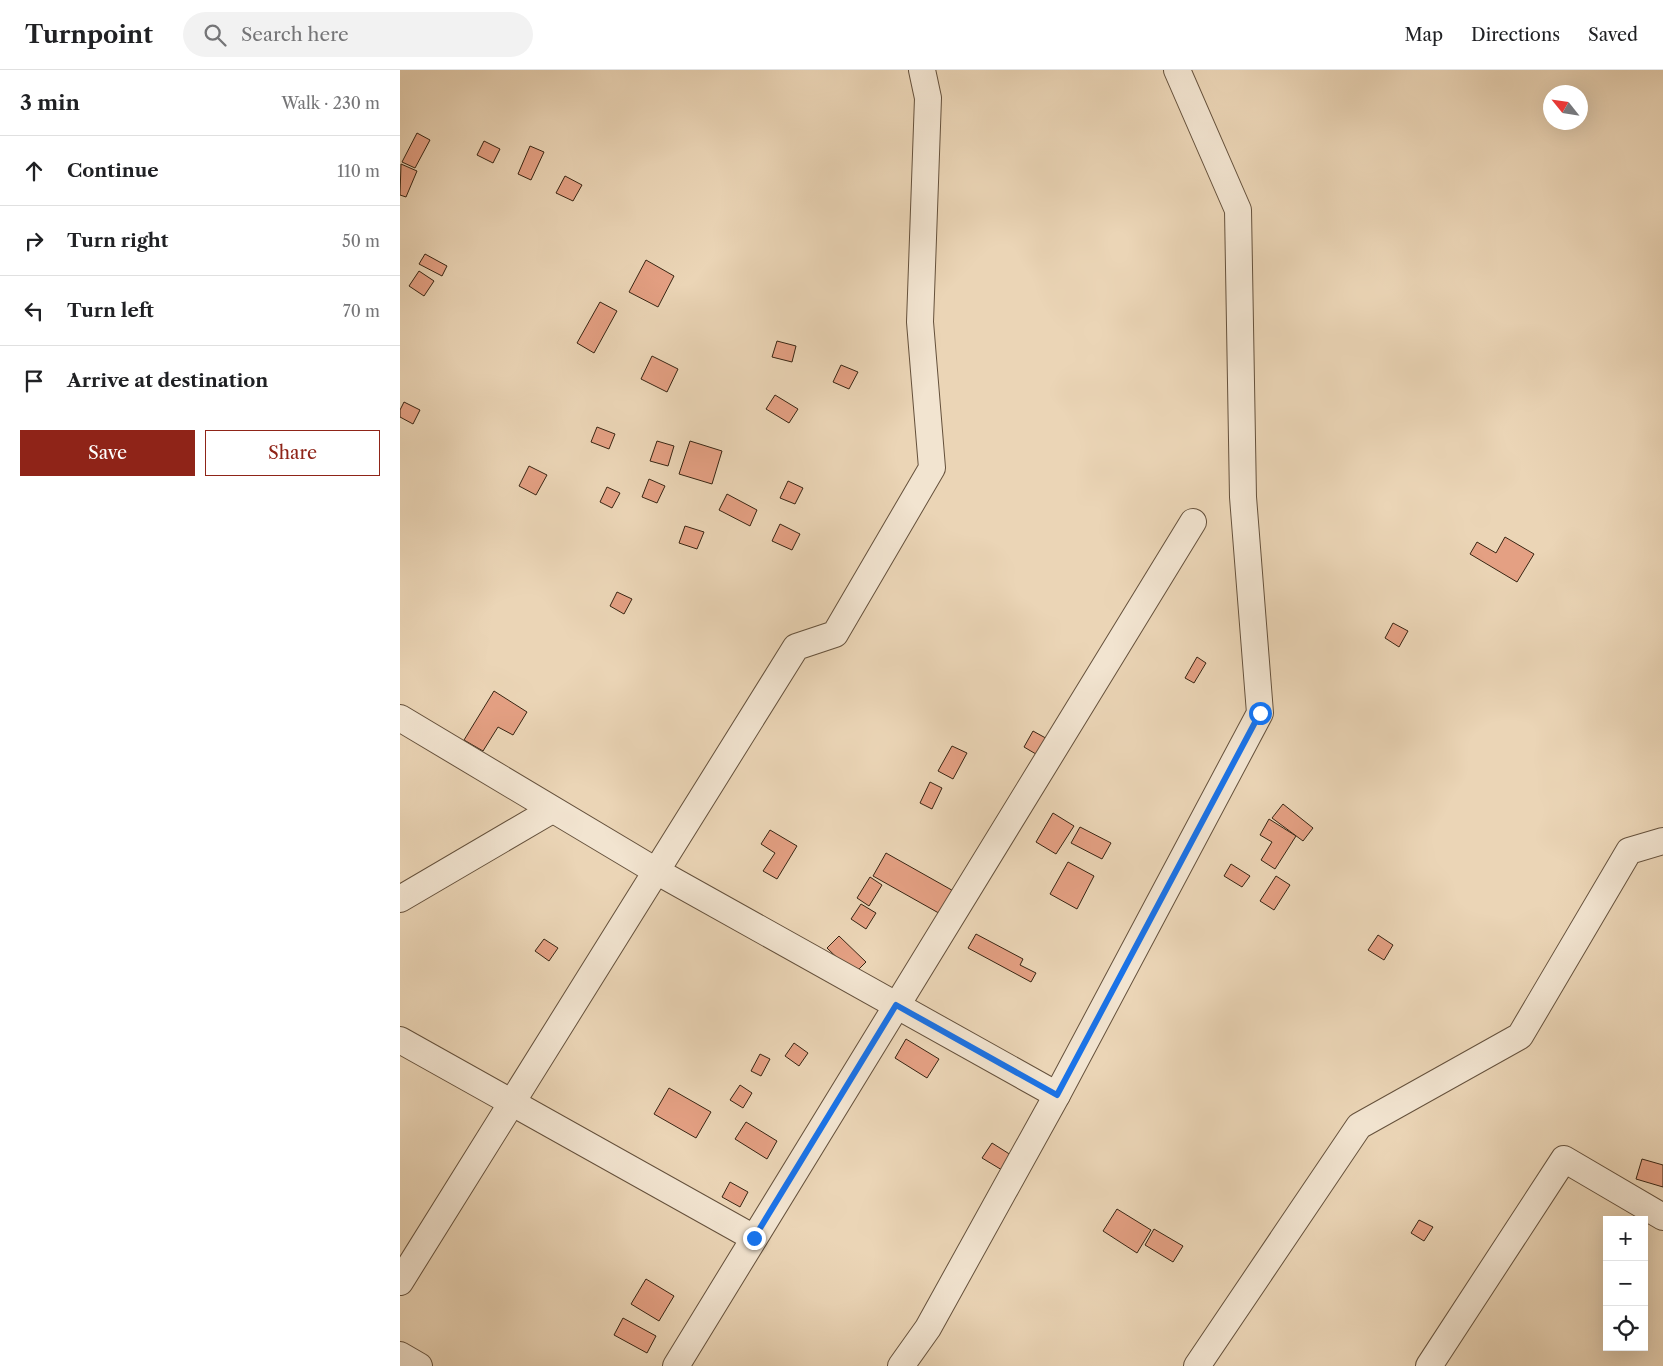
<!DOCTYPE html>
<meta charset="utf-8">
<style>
:root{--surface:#fff;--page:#f2f2f2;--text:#202124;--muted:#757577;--line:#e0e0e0;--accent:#8f2418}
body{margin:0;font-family:"Libre Caslon Text",serif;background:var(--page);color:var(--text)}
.controls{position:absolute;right:15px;bottom:15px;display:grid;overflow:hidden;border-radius:0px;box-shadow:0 5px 20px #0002}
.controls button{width:45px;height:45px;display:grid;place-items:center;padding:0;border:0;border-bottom:1px solid var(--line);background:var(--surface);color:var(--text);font:25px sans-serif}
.compass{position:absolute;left:1143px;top:15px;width:45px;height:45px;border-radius:50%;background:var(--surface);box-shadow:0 5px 20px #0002;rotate:300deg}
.stop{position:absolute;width:15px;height:15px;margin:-11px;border:4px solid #1a73e8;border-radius:50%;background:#fff}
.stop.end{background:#1a73e8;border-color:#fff;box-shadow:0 1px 5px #0008}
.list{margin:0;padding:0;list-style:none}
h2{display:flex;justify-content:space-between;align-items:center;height:65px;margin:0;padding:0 20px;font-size:21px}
h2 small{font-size:16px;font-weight:400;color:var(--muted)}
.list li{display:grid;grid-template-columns:32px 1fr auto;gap:15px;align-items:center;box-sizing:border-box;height:70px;padding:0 20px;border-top:1px solid var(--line)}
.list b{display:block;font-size:19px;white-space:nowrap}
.list em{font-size:16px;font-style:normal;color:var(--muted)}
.actions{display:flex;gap:10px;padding:15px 20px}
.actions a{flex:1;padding:11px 0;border:1px solid var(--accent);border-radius:0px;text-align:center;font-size:18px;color:var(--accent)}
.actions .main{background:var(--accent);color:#fff}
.icon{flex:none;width:28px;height:28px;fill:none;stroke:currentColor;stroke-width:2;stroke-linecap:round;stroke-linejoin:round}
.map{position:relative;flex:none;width:1263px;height:1296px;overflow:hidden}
header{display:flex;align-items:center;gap:30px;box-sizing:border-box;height:70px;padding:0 25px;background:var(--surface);border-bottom:1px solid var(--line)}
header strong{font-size:24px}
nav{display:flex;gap:28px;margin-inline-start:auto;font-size:18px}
.search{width:350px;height:45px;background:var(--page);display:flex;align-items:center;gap:12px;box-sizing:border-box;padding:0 18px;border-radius:28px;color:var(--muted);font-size:19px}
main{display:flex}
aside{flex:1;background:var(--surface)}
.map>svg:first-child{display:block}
.building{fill:#e4a083;stroke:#382513}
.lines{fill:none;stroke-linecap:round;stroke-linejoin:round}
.minor-casing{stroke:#65513c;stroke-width:28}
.minor{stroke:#f2e4d0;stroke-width:26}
.route{stroke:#1a73e8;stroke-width:6}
</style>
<header>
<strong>Turnpoint</strong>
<div class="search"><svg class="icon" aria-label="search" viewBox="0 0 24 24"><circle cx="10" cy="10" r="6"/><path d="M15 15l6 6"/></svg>Search here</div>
<nav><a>Map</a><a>Directions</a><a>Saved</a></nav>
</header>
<main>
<aside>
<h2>3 min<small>Walk · 230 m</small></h2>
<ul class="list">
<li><svg class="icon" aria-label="ahead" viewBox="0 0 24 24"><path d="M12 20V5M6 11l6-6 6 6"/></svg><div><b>Continue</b></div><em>110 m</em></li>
<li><svg class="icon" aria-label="right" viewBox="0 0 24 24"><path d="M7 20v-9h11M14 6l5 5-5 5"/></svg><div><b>Turn right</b></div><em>50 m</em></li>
<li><svg class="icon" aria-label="left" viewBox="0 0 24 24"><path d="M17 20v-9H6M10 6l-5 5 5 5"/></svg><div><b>Turn left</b></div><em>70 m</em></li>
<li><svg class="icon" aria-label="arrive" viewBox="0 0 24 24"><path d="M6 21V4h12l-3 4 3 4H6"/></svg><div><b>Arrive at destination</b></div></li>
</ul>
<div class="actions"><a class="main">Save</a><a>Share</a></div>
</aside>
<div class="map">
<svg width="1263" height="1296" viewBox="0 0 1263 1296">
<rect width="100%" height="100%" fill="#ebd5b6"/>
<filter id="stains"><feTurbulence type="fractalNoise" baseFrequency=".004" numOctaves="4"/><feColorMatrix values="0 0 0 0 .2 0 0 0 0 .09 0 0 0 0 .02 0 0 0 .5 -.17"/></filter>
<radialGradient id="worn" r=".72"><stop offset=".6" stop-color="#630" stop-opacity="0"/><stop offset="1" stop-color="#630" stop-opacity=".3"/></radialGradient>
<g class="building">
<polygon points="17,63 30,70 15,98 2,92"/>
<polygon points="84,71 100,79 93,93 77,85"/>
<polygon points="130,76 144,82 131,110 118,104"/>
<polygon points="1,94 17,101 6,127 0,125"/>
<polygon points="165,106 182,115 173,131 156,123"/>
<polygon points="25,184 47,196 42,206 19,194"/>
<polygon points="246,190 274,206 258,237 229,222"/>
<polygon points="19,201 34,211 24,226 9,216"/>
<polygon points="200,232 217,241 194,283 177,273"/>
<polygon points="377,271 396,276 392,292 372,287"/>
<polygon points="252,286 278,299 267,322 241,309"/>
<polygon points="441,295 458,302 449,319 433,312"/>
<polygon points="375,325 398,339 389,353 366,339"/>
<polygon points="4,332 20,340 13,354 0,347 0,340"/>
<polygon points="197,357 215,364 209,379 191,372"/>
<polygon points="257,371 274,376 268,396 250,391"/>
<polygon points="290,371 322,381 312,414 279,404"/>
<polygon points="129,396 147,405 136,425 119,416"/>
<polygon points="249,409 265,416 257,433 242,427"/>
<polygon points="388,411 403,418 395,434 380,428"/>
<polygon points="207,417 220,423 212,438 200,432"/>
<polygon points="327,424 357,440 350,456 319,440"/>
<polygon points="380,454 400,464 392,480 372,471"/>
<polygon points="285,456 304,462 297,479 279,473"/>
<polygon points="1105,467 1134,484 1117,512 1070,484 1077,472 1096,483"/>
<polygon points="217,522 232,529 224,544 210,536"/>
<polygon points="993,553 1008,561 999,577 985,568"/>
<polygon points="797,587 806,593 794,613 785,608"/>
<polygon points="94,621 127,642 113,665 98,657 83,681 64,670"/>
<polygon points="633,661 651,671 641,687 624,677"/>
<polygon points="552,676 567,683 553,709 538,701"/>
<polygon points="530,712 542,718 532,739 520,733"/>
<polygon points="883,734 913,758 903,771 872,748"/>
<polygon points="653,743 674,756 656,784 636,772"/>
<polygon points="869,749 896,766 875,799 861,790 872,772 860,765"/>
<polygon points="680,757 711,773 702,789 671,773"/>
<polygon points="370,760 397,776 377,809 363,801 375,783 361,774"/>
<polygon points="486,783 557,823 544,846 473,806"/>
<polygon points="668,792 694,806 677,839 650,824"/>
<polygon points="831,794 850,806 842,817 824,806"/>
<polygon points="876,806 890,815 874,840 860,831"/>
<polygon points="470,807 482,815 469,836 457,828"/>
<polygon points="461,834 476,843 466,859 451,849"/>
<polygon points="576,864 623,889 620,895 636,903 631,912 568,878"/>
<polygon points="978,865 993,875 984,890 968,880"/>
<polygon points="439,866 466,892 454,904 427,878"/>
<polygon points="144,869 158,878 149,891 135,881"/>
<polygon points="506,969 539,989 527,1008 495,988"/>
<polygon points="394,973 408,983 399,996 385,986"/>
<polygon points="360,984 370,989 361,1006 351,1001"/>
<polygon points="340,1015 352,1023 343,1038 330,1030"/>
<polygon points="269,1018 311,1042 296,1068 254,1044"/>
<polygon points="346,1052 377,1071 367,1089 335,1069"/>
<polygon points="592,1073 611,1085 602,1100 582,1088"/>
<polygon points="1242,1089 1263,1095 1263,1117 1236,1109"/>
<polygon points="330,1112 348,1122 340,1137 322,1127"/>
<polygon points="717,1139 751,1160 737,1183 703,1161"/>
<polygon points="1019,1150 1033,1157 1024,1171 1011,1163"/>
<polygon points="754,1159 783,1176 773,1192 745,1175"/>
<polygon points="246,1209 274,1226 259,1251 231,1234"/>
<polygon points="223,1248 256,1266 247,1283 214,1265"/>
</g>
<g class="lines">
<defs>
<g id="minor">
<polyline points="0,648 256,801 657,1025"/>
<polyline points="0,829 152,740"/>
<polyline points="0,970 354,1168"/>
<polyline points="0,1212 396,577 435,564 532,398 520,252 528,28 522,0"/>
<polyline points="0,1285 19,1296"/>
<polyline points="276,1296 793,452"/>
<polyline points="501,1296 528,1258 657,1025 860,643 843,427 838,140 777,0"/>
<polyline points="797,1296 959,1056 1120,966 1229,781 1263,771"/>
<polyline points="1029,1296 1164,1089 1263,1147"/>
</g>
</defs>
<use href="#minor" class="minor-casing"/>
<use href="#minor" class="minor"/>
</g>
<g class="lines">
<polyline class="route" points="354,1168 496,935 657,1025 860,643"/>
</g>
<rect width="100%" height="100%" filter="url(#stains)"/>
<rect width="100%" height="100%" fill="url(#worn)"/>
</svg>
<div class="controls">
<button>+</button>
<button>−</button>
<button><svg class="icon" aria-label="locate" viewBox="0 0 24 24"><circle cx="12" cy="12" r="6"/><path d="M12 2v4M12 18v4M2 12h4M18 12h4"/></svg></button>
</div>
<svg class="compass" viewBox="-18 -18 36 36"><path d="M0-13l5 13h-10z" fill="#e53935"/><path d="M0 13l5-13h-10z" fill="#757577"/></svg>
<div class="stop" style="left:860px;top:643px"></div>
<div class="stop end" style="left:354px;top:1168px"></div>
</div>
</main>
